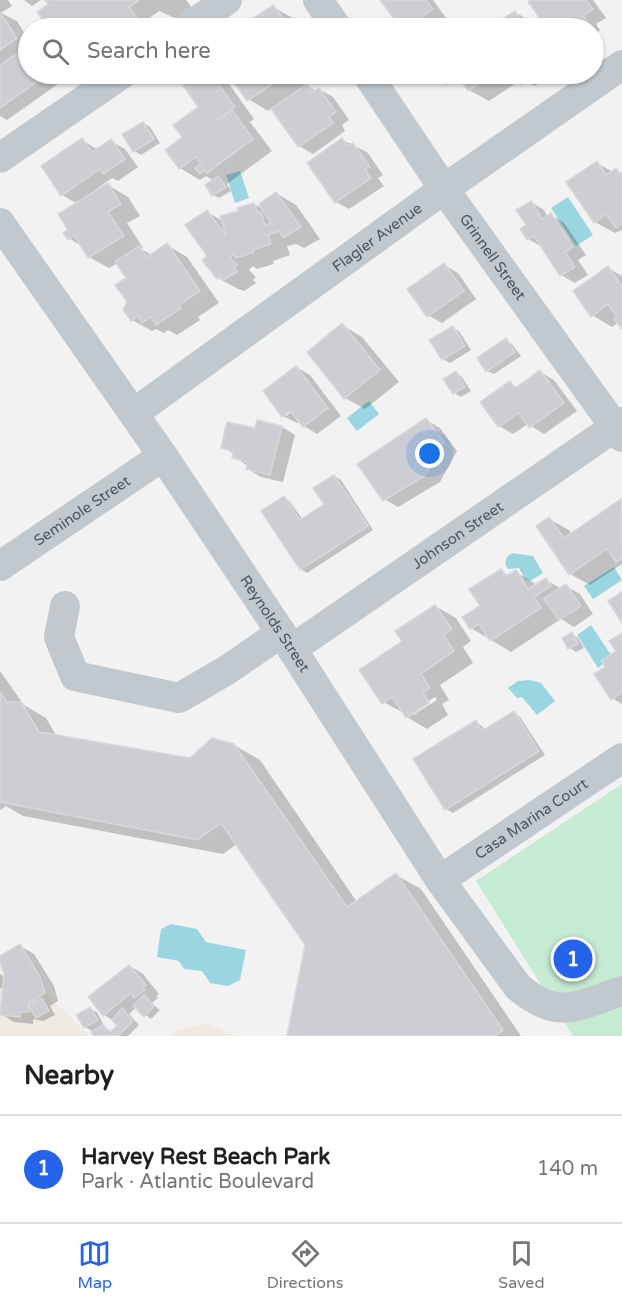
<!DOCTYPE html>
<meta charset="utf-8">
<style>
:root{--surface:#fff;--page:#f2f2f2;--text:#202124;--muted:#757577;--line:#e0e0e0;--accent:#2563eb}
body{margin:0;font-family:"Varela Round",sans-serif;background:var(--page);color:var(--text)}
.you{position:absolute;left:430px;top:454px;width:21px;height:21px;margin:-15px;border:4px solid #fff;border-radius:50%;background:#1a73e8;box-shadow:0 0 0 9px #1a73e833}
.badge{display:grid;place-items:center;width:39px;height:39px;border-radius:50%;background:var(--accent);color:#fff;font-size:20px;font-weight:700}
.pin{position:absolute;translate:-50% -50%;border:3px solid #fff;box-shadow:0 2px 6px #0006}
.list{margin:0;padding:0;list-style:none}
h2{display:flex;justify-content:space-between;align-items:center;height:78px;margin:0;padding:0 24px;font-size:26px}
h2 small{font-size:20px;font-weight:400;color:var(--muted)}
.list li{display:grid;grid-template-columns:39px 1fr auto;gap:18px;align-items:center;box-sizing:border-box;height:108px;padding:0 24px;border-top:2px solid var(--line)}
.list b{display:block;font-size:22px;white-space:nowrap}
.list p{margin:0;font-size:20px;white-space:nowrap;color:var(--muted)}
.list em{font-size:20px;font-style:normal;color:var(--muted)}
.icon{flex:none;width:33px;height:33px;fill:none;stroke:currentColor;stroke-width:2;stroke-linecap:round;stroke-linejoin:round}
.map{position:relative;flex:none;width:622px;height:1036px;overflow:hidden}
.search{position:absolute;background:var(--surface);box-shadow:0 2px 4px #0004;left:18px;right:18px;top:18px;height:66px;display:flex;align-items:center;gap:15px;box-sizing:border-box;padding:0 21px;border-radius:33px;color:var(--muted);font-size:22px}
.sheet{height:186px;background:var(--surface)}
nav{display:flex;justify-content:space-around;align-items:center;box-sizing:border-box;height:84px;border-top:2px solid var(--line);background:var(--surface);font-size:16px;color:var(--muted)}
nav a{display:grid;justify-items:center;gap:3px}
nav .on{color:var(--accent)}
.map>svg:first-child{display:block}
.green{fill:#c6ebd3}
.sand{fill:#efeae2}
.water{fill:#99d6e2}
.shadow{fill:#0003;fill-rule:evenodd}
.building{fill:#ccced3;stroke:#d6d8dc;stroke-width:1.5}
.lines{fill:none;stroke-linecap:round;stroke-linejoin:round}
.minor{stroke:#c1c9ce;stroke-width:30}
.labels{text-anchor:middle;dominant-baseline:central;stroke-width:4.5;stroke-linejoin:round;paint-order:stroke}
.street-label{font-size:15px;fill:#4b555d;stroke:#fff}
</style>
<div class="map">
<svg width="622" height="1036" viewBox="0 0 622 1036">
<rect width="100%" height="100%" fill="#f3f2f2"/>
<polygon class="green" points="622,784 622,1036 573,1036 476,881"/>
<g class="sand">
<polygon points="0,956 23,961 43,991 90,1036 0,1036"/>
<polygon points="207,1023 237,1036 167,1036 178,1030"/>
</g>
<g class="water">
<polygon points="240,171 249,198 235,203 226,175"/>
<polygon points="568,197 593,235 576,246 551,208"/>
<polygon points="369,401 379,414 357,431 347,418"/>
<polygon points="512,553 533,556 543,573 530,581 525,579 519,568 508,569 505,564 507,557"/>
<polygon points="614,567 622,580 593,599 584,586"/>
<polygon points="591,625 611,655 601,661 603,664 598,668 577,635"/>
<polygon points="530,680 541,683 555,701 537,715 522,697 517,698 508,688 518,681"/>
<polygon points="171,924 197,929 206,942 246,950 240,980 228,986 210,983 202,971 184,969 179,961 157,957 161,929"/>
</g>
<g class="shadow">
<polygon points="0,0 8,0 12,6 1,13 17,21 28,39 28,74 50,74 58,84 7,120 0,116"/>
<polygon points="24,0 41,0 32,6"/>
<polygon points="47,0 186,0 191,7 175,18 159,11 148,19 155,28 51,28 39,12 50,5"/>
<polygon points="382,0 433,0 446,18 431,28 403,28"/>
<polygon points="534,0 593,0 606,18 596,24 600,30 594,35 594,28 549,28 531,2"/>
<polygon points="273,7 293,18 301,28 242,28"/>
<polygon points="515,12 535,24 538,28 491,28"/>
<polygon points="201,74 214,74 227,81 254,119 250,122 272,151 227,184 231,191 219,198 213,195 214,181 206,176 200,180 180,168 167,150 184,138 201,107 185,85"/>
<polygon points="230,74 324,74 307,85 316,91 319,89 333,97 349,120 342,125 345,131 313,154 299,146 272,108 268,111 248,99"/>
<polygon points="435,74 459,75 553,74 535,86 526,81 521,85 518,82 489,101 469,90 461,77 447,85 440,82"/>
<polygon points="143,123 150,127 160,143 141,155 134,151 124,135"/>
<polygon points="82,140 98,150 111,141 125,149 138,167 118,181 112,178 95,190 96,192 108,185 128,197 140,216 127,223 143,248 141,249 152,255 167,245 187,257 219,303 198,317 200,320 177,335 168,330 164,333 156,329 152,331 132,320 128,278 118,263 109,268 89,257 83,247 69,238 78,204 62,195"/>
<polygon points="342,140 367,152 383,175 378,178 384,186 349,209 336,202"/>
<polygon points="597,163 613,172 616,170 622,173 622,230 615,233 595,222"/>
<polygon points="276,193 296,205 320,239 304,248 296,244 287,246 290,255 273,261 274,264 257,269 253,266 249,270 256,277 253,280 256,283 244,291 238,289 218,278 209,256 207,212 223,221 254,204 265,210"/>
<polygon points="531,202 544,210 548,217 551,215 564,223 586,255 578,260 588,275 575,283 561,275 542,247 528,239"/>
<polygon points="444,265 458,273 476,299 442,323 428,315"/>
<polygon points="608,268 622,276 622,327 619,322 612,327 592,315"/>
<polygon points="342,325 362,337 399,382 365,409 345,398"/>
<polygon points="453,328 459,331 471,350 450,363 443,359"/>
<polygon points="506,340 512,344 521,356 494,374 487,371"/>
<path d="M 296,367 L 310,375 L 341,416 L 317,434 L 304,426 L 300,421 L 297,423 L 283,416 ZM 297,407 L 286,416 L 286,412 Z"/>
<polygon points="540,372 554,380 577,411 544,434 528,424 513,434 499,426 482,402 510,383 518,388"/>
<polygon points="456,373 462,377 471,391 461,397 454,393"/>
<polygon points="426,420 440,428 457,451 440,482 398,507 384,499"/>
<polygon points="282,427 295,435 283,482 261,477 248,469 248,466 234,457 234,454 222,447"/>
<polygon points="334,476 341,480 373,530 307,573 301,569 284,498 290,502 303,520 326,505"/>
<polygon points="621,501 622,564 590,585 570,574 549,519 569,530 572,534"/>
<polygon points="501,571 509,576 516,572 537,585 546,580 562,589 566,586 580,594 593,614 574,627 561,619 511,652 471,628"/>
<path d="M 435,606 L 456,618 L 471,641 L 463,647 L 473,663 L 440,685 L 449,700 L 442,704 L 448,715 L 427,729 L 407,717 L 404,713 L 383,702 L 404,642 ZM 435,697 L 437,700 L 413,715 L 413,711 Z"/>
<polygon points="572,634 578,638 584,648 576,652 570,648"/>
<polygon points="622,634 622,704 612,698 607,668 618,652"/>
<polygon points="0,671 24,705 46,718 57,737 191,760 234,745 260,760 357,902 396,875 421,889 521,1036 288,1036 306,945 237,844 223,854 23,816 6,806 0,810"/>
<polygon points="514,713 520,717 545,755 453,813 446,809 415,760 476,722 482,726 485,731"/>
<polygon points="20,946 34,954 54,986 58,1001 50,1006 55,1015 43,1021 33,1019 33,1024 14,1022 1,1014 4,985 0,989 0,974 5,978 6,972 0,958"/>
<polygon points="130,966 143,974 159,994 156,996 158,998 152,1003 160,1010 151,1019 136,1008 129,1014 139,1025 128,1036 96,1036 94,1032 85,1027 90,1009 97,1012 103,1024 101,1025 112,1032 119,1027 114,1021 104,1015"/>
</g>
<g class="building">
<polygon points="45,0 139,0 129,7 143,27 141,28 120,28 115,21 103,28 85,28 79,19 65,28 49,28 37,12 48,4"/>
<polygon points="380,0 426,0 433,9 407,28 401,28"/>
<polygon points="531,0 586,0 593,9 583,16 588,22 578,28 547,28 528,2"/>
<polygon points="273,5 290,28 239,28"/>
<polygon points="515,11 527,28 488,28"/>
<polygon points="0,13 17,38 0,50"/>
<polygon points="25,48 28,53 28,74 43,74 45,76 0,108 0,65"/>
<polygon points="199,74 211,74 235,107 217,121 232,110 253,139 207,173 205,170 200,174 195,168 201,164 196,157 179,169 165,150 182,137 173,125 198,107 183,85"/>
<polygon points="228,74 288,74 247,101"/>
<polygon points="433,74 454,74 439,83"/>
<polygon points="459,74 494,74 468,91 457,75"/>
<polygon points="307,84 313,92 319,88 336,112 329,117 333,123 298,147 271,109"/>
<polygon points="143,122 154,139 133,152 122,134"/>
<polygon points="82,138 92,152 111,139 125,159 103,174 100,169 61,196 41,166"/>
<polygon points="342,138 347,146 353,143 370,167 365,169 371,178 335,203 307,163"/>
<polygon points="597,161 606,175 616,168 622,176 622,223 616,228 606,214 594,223 566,182"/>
<polygon points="218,176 226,187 212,196 205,185"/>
<polygon points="108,183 121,204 108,212 124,236 88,258 74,235 68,240 63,233 68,230 58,214"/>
<polygon points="276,192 301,227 283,238 279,231 268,235 271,244 253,250 254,252 236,258 234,254 230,258 237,265 234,267 237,272 223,280 220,277 217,279 202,260 207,256 185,225 207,210 226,236 220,216 238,211 237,208 254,203 258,213 261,212 265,225 271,223 259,204"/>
<polygon points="531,201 542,219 551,213 573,247 565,252 575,267 560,276 534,236 527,240 520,229 526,225 516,210"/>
<polygon points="167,243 200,291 179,305 181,308 156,325 151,317 142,323 138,316 131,321 123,310 127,302 115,285 126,278 115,262 139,246 147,257"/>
<polygon points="444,263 464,291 427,317 407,289"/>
<polygon points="608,266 622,286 622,329 614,319 617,317 608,304 591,317 573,291"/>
<polygon points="342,323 380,370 344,399 307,352"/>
<polygon points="453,326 465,346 442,360 429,340"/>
<polygon points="506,338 515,352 486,372 477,358"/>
<polygon points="296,366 328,408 303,427 290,411 282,417 263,391"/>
<polygon points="540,370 564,403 529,428 519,413 498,427 480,402 510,381 515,388"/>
<polygon points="456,371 465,387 453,394 443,379"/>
<polygon points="426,418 444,442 426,475 383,501 357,464"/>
<polygon points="257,420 282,426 270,475 246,469 248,462 232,458 234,451 221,448 227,422 255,428"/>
<polygon points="334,475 368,526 300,570 261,511 284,496 300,520 324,504 313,488"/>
<polygon points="621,499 622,558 616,562 607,549 569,575 536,526 549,517 564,538"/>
<polygon points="501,569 506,576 516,570 528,589 546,578 551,586 534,597 541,608 490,641 479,624 470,629 462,617 480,606 469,589"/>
<polygon points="566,584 581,606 559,620 544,599"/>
<polygon points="622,592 622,623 608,601"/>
<polygon points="435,605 452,629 444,635 454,651 421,674 430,688 423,693 429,703 406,718 392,697 382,704 359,670 402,641 395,631"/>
<polygon points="572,632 578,644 568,649 562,638"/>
<polygon points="622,633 622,692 611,700 594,674 605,667 601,661 616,651 609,641"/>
<polygon points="0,692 7,702 21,702 39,732 190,758 212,738 234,744 347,907 396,873 503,1030 495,1036 287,1036 305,945 221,823 197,840 0,802"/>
<polygon points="514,711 539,751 445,810 413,759 476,720 482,731"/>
<polygon points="20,944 40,977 45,993 29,1003 29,1012 20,1012 20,1017 0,1015 4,972 0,964 0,956"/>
<polygon points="129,965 146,985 143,988 145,990 134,998 131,993 103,1016 88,997"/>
<polygon points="144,995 154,1006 144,1017 133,1006"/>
<polygon points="42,998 49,1011 36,1018 28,1005"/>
<polygon points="90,1007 98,1020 84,1028 76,1015"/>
<polygon points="122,1008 133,1021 119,1035 94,1036 91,1032 103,1025 110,1032 117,1026 112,1020"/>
</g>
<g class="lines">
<g class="minor">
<polyline points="318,0 337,28"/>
<polyline points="187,28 227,0"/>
<path id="s1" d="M 367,74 L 444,189 L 622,437"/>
<polyline points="0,158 122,74"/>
<path id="s2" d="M 0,223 L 163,456 L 292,649 L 440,880 L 518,987 C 559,1021 576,1006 622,991"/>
<path id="s3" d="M 134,413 L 444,189 L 622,65"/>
<path id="s4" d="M 0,566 L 163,456"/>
<polyline points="65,606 59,637 75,676 179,698 227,670 281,633"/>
<path id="s5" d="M 292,649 L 622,422"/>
<path id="s6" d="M 440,880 L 622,758"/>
</g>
</g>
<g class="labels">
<g class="street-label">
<text stroke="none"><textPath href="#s3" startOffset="300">Flagler Avenue</textPath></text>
<text stroke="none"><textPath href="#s1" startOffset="222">Grinnell Street</textPath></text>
<text stroke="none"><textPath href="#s4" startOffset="99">Seminole Street</textPath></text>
<text stroke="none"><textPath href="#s5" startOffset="201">Johnson Street</textPath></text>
<text stroke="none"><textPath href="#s2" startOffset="486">Reynolds Street</textPath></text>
<text stroke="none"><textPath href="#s6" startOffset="110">Casa Marina Court</textPath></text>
</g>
</g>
</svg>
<div class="you"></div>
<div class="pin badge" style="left:573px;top:959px">1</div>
<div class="search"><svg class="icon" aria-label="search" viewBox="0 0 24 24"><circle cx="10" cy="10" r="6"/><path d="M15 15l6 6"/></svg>Search here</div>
</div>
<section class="sheet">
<h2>Nearby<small></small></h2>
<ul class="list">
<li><span class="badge">1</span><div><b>Harvey Rest Beach Park</b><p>Park · Atlantic Boulevard</p></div><em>140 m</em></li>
</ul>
</section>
<nav>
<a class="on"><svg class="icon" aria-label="map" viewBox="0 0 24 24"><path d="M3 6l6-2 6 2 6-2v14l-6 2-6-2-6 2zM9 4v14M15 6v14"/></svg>Map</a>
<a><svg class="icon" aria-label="directions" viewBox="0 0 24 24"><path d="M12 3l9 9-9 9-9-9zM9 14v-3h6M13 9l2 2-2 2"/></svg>Directions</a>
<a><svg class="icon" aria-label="saved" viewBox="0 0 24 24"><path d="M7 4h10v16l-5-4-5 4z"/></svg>Saved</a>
</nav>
